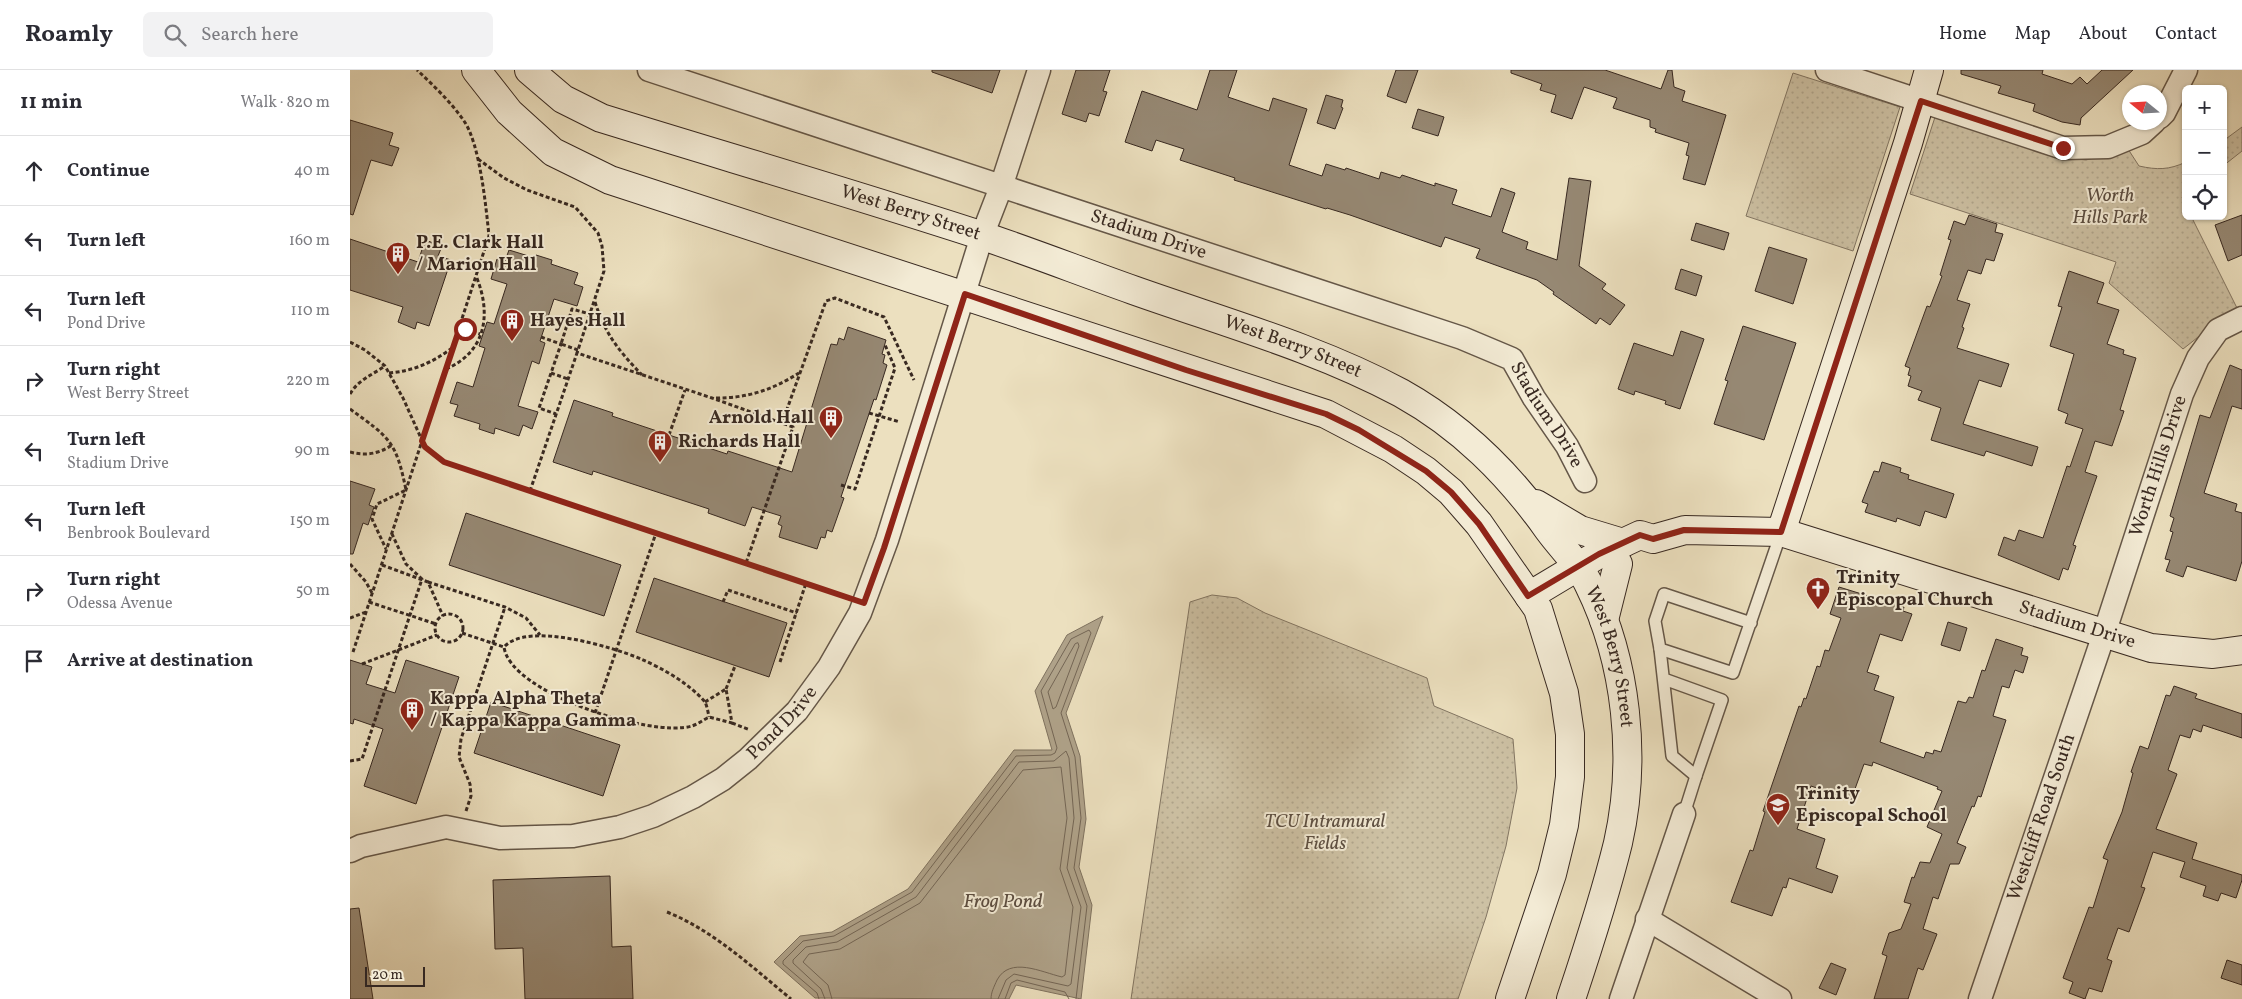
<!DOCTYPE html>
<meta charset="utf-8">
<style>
:root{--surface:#fff;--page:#f2f2f3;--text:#2b2b33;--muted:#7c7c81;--line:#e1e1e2}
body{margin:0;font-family:Vollkorn,serif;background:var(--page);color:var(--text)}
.controls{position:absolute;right:15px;top:15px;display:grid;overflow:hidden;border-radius:8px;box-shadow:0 1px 4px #0004}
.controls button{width:45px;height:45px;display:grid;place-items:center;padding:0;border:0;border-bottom:1px solid var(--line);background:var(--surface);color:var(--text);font:25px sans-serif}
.compass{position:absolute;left:1772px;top:15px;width:45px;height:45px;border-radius:50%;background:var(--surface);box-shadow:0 1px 4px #0004;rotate:288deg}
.scale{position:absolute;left:15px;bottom:12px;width:60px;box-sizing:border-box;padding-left:5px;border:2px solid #382921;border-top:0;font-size:14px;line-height:18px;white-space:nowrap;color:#382921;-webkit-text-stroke:4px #f3ebd5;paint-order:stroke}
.stop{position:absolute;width:15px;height:15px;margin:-11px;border:4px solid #8f2418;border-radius:50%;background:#fff}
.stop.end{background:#8f2418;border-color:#fff;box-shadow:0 1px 5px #0008}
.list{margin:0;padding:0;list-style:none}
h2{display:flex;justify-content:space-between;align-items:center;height:65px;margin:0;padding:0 20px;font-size:21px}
h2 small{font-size:16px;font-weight:400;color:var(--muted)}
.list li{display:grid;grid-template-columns:32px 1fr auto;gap:15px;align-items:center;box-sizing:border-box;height:70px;padding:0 20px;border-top:1px solid var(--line)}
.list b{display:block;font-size:19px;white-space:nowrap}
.list p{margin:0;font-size:16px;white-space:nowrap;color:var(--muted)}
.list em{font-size:16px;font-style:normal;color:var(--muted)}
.icon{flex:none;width:28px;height:28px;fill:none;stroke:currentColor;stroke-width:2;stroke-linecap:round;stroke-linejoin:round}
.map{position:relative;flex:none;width:1892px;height:929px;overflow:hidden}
header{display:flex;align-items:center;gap:30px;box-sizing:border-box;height:70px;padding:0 25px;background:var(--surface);border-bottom:1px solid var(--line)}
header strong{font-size:24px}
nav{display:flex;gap:28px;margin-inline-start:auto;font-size:18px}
.search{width:350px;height:45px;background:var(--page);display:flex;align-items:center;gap:12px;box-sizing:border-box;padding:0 18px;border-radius:8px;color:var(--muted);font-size:19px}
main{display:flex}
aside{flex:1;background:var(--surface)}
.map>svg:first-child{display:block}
.park{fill:url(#park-dots);stroke:#827562}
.water{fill:#afa289;stroke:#7f725f}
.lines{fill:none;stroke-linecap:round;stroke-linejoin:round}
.shore{stroke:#746655;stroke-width:1}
.building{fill:#968873;stroke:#382921}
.lane-casing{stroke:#655748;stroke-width:14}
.street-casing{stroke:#655748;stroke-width:25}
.secondary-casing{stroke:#382921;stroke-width:30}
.path{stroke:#382921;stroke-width:3;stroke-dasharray:4 2.5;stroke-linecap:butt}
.lane{stroke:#f3ebd5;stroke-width:11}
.street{stroke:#f3ebd5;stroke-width:22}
.secondary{stroke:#f3ebd5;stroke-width:28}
.route{stroke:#8f2418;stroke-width:6}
.labels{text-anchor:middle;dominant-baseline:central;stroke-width:4;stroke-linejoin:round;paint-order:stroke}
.park-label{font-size:19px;font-style:italic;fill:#5d4f42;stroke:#f3ebd5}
.street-label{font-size:19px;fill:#382921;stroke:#f3ebd5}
.poi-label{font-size:19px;font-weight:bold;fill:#382921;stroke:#f3ebd5;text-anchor:start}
.water-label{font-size:20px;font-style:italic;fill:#5c4d40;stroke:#f3ebd5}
</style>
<header>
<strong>Roamly</strong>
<div class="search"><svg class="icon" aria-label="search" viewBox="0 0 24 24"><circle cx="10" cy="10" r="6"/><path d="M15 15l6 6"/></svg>Search here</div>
<nav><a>Home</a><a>Map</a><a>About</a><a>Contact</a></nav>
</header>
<main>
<aside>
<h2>11 min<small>Walk · 820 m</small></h2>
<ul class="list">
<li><svg class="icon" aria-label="ahead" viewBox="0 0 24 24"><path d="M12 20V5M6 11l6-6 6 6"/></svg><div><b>Continue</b></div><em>40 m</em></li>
<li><svg class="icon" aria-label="left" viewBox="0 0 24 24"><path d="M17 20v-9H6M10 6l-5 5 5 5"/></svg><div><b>Turn left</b></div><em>160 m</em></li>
<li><svg class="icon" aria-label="left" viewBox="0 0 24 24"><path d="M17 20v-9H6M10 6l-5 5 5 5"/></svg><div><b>Turn left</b><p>Pond Drive</p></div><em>110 m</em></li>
<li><svg class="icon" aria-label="right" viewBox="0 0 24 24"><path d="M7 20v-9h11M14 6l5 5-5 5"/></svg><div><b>Turn right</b><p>West Berry Street</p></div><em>220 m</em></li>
<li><svg class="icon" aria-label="left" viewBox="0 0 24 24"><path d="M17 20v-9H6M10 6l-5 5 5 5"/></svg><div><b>Turn left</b><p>Stadium Drive</p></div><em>90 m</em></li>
<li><svg class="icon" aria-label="left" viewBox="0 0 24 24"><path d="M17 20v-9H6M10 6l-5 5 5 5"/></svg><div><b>Turn left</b><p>Benbrook Boulevard</p></div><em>150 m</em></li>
<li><svg class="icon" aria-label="right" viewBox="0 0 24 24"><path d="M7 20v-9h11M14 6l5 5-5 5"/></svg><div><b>Turn right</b><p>Odessa Avenue</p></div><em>50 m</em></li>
<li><svg class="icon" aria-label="arrive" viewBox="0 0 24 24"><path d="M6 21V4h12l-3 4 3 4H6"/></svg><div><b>Arrive at destination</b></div></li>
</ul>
</aside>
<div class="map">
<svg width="1892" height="929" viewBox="0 0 1892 929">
<defs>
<pattern id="park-dots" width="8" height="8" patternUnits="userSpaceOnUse" patternTransform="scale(1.25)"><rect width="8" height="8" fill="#cdc1a4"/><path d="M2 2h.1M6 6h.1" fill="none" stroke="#b1a68d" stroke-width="1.8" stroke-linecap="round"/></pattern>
</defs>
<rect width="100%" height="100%" fill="#ece0bf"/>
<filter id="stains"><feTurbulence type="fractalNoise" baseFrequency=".004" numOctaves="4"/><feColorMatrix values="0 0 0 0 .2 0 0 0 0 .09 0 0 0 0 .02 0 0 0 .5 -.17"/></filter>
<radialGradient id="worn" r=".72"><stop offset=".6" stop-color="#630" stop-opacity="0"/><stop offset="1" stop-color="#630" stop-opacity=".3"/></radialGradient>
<g class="park">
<polygon points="1443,3 1550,37 1503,181 1396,146"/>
<path d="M 1586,44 L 1719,88 L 1736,90 L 1778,79 L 1789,96 C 1807,100 1819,100 1836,92 L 1836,124 L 1832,127 L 1836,135 L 1836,146 L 1841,146 L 1889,242 L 1852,264 L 1833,279 L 1759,213 L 1766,192 L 1560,124 Z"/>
<polygon points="1892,57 1892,81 1873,96 1873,71"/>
<polygon points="862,525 887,528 915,543 1077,608 1084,636 1163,669 1167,718 1156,776 1136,847 1108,929 781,929 840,532"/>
</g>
<polygon class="water" points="753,546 716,643 730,686 736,749 729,797 742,835 731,929 666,915 659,929 465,928 424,892 450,866 482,862 558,819 664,680 702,680 685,621 717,565"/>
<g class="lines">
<g class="shore">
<polygon points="728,573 729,576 706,637 703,639 698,622 725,574"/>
<polyline points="469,929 467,923 433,894 433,891 453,871 484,866 562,822 666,686 701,685 705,683 707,678 691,621 721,569 739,560 741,563 711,643 725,687 731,748 724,798 737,836 726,929"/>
<polyline points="475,929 471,919 443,893 443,890 456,877 487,872 566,827 669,692 704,691 716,681 719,688 724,748 717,798 731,837 721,914 718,916 664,904 656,910 648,929"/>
<path d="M 482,929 L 478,915 L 453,892 L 459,884 L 490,879 L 570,833 L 673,700 L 711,697 L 717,748 L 710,799 L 723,837 L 715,905 L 712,907 C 691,902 660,886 647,910 C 644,917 641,922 641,929"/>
<polyline points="655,929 661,913 667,910 715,922 719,929"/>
</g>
</g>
<g class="building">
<polygon points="582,0 650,0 642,23 582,2"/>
<polygon points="726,0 760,0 753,21 757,22 749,46 739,43 736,52 712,44"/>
<polygon points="860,0 887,0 878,27 919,41 923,28 957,39 939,95 972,106 976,94 995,100 996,98 1029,109 1031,102 1050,108 1052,105 1085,116 1085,113 1107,120 1102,134 1141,147 1151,118 1165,123 1152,162 1178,172 1176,179 1207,190 1219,108 1241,111 1229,196 1256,214 1252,219 1275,235 1260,255 1250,248 1246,254 1203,224 1204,222 1187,210 1126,188 1130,179 1095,167 1091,177 1000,145 977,138 976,139 884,110 885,108 830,90 834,79 806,70 802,81 775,72 792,21 847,40"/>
<polygon points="1046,0 1068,0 1056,33 1037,26"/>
<polygon points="1161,0 1255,0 1311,19 1318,0 1322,0 1324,17 1335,21 1332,31 1376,45 1355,115 1333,109 1339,86 1336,85 1339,73 1305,62 1306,59 1300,57 1300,50 1263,38 1267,28 1234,17 1222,49 1201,42 1206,25 1190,20 1192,14 1161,3"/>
<polygon points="1611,0 1693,0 1692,4 1722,14 1730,7 1737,14 1752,0 1783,0 1731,48 1730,55 1712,52 1683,41 1685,34 1648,23 1651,16 1611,4"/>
<polygon points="976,25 993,30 991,37 993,38 985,59 967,53"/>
<polygon points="1068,39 1094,47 1088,66 1062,58"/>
<polygon points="0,50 43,63 39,75 49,78 42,96 21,90 3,145 0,144"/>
<polygon points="1619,145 1647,154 1645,162 1653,164 1644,191 1636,189 1631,204 1618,200 1607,230 1620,234 1612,257 1614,258 1607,278 1659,294 1651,317 1629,310 1613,354 1688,377 1682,396 1636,381 1634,386 1581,370 1591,338 1568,330 1572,321 1558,316 1561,306 1558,305 1560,298 1555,296 1577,236 1580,237 1592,206 1590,205 1601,170 1598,169 1604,151 1615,155"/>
<polygon points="1892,145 1892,185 1878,191 1865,155"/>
<polygon points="1346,153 1379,163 1374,180 1341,170"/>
<polygon points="0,169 68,192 75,170 92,176 88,186 101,190 79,256 67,252 65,259 48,252 53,237 0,220"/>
<polygon points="1419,177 1457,189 1443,234 1405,221"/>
<polygon points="159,180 185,188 186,185 202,190 201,194 228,203 224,214 233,217 227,236 204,229 190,271 195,273 189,294 182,291 168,336 188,342 182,359 173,355 169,366 145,358 144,364 129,359 130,354 104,346 108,335 100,333 107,312 123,317 135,278 129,276 137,252 144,254 157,214 141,209 147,189 155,191"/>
<polygon points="1331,199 1352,206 1346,226 1325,219"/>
<polygon points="1719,201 1754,213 1747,233 1769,240 1757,274 1774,280 1773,284 1786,288 1770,340 1774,341 1762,376 1745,371 1735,402 1747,406 1723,475 1726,476 1718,500 1713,498 1709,510 1648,485 1654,467 1665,471 1669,460 1693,468 1717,396 1720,397 1733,359 1715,353 1718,344 1708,340 1724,284 1700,276 1712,237 1708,236"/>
<polygon points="1393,256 1446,273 1414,370 1364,354 1378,311 1375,310"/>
<polygon points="498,257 536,270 532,284 535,285 533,293 537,295 526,330 524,329 491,427 494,428 482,462 477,460 475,468 471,467 467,479 429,467 432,456 428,454 431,446 402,437 395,456 358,443 359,439 243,401 242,405 203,392 224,330 263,343 262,346 319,365 377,384 378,381 442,402 481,274 487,275 489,268 494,270"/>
<polygon points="1331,261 1354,269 1330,339 1315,334 1316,331 1285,321 1284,325 1268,319 1284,273 1323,286"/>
<polygon points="1880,295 1892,300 1892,339 1882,336 1854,423 1887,434 1885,441 1892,443 1892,491 1886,511 1837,496 1833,507 1816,501 1820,490 1815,489 1823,462 1820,461 1824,448 1820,446 1850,345 1860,348"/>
<polygon points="1532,392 1551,398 1550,402 1559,405 1558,409 1604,424 1596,448 1575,441 1570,456 1547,448 1546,452 1515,442 1518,434 1512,432 1524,401 1529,402"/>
<polygon points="0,411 25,419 19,435 24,437 18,455 13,453 3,484 0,484"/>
<polygon points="116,443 271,495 254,546 99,495"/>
<polygon points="304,508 437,553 419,607 286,562"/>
<polygon points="1489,517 1554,537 1553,541 1562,544 1552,571 1530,564 1517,602 1529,606 1524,620 1544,627 1530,672 1574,688 1576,682 1583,684 1584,680 1591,682 1608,631 1616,633 1619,627 1623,628 1632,600 1635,601 1646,569 1673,578 1671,585 1678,587 1673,603 1665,600 1659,618 1652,616 1643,646 1656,650 1631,727 1628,726 1624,737 1622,736 1607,773 1616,777 1609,794 1600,794 1588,829 1583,827 1573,859 1587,864 1573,900 1568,898 1558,929 1524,929 1537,886 1532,884 1539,863 1551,859 1561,834 1554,832 1562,807 1564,808 1570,792 1580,793 1592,764 1577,757 1592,721 1587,719 1588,717 1523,692 1522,696 1514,694 1501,730 1461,716 1447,759 1475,769 1466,798 1488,806 1482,823 1439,808 1436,818 1433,817 1422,846 1381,832 1400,780 1403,781 1415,742 1413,741 1449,636 1451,637 1454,628 1456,629 1467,596 1470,597 1475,580 1479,581 1491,548 1480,544"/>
<polygon points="1598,552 1617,558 1610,581 1591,575"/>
<polygon points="0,590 22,597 16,614 45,623 56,590 109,607 66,734 14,716 33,659 4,649 3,654 0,653"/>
<polygon points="1824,616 1847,624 1845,628 1892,644 1892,668 1853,655 1851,662 1843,659 1840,668 1830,665 1818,700 1827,704 1806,759 1847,773 1842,789 1892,805 1892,810 1886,828 1871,823 1868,831 1853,826 1856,816 1830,807 1835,792 1803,782 1791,817 1795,818 1779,862 1768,858 1757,889 1762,891 1752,922 1739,918 1735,929 1719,923 1723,912 1713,908 1739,837 1743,838 1758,790 1753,788 1772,742 1783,703 1781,702 1790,676 1798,679 1816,625 1820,626"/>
<polygon points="141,632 270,675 253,726 124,683"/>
<polygon points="260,806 262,877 281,876 283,929 175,929 173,878 145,879 143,810"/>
<polygon points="9,838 23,929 0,929 0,839"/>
<polygon points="1877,890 1892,895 1892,915 1871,908"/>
<polygon points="1481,893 1496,899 1486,925 1469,918"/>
</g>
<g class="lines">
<defs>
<g id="lane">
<polyline points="1401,553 1314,524 1305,551 1310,579 1383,603 1431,463"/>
<polyline points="1310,579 1322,686 1346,706 1372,630 1314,609"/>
<polyline points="1334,744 1346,706"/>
</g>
<g id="street">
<path id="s1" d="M 299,0 L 1112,268 L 1162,289 L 1184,328 L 1217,376 L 1235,411"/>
<polyline points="1477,0 1713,78 1758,77 1792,63 1804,52"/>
<polyline points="1810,47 1814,43 1836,0"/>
<path id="s2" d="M 0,781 L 11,776 L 96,757 L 150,768 L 223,766 L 270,757 L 303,746 L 343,727 L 373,709 L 398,689 L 447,641 L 479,597 L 510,543 L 537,470 L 632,166 L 651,117 L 689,0"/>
<polyline points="1297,849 1430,929"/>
<polyline points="1271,929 1334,744"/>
<path id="s3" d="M 1630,929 L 1754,564 L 1832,324 L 1848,288 L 1868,260 L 1892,248"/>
</g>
<g id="secondary">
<polyline points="126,0 159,42 203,82 260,110 976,344 1043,379 1076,401 1101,422 1129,454 1188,539 1214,623 1220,664 1220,707 1214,755 1202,804 1160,929"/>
<path id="s4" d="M 179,0 L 213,29 L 251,48 C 377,87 504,124 630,165 C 681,182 732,202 783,220 C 873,252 967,278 1051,323 C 1112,357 1158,403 1198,459 C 1211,477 1230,495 1239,515 C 1277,592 1287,689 1268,773 C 1255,826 1238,878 1221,929"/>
<polyline points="1186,434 1230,460 1273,473"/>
<polyline points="1431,462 1558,73 1579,0"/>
<path id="s5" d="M 1179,526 L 1249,484 L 1290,465 L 1303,469 L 1335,460 L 1431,462 L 1801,578 L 1863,584 L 1892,580"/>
<polyline points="1254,550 1268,494"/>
</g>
</defs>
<use href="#lane" class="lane-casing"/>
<use href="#street" class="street-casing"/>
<use href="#secondary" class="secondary-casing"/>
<g class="path">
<polyline points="128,89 154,108 177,120 225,137 248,163 252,176 254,201 227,283"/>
<path d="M 245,232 C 255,264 269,281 292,305"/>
<polyline points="110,257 130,264"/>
<polyline points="191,267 211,274 189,338 206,344"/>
<polyline points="0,272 15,280 35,296 53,328 75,377 94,392 494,526"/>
<polyline points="228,280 211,274 222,239 240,244"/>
<path d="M 96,299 C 136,282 142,244 126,206"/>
<path d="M 39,303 C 63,301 82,293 102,278"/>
<polyline points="201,303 218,309"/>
<path d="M 0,324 C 8,310 22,305 35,296"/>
<path d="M 366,328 C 398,328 422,320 449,303"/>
<path d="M 0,339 C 40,368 46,371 56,420 L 27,434 L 22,449 L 36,479"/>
<polyline points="519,343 550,352"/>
<polyline points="432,353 476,231 485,228 534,247 564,310"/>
<polyline points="319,365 335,320"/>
<path d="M 0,382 C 15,386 29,384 42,375"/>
<polyline points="491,415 505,419 545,298 535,275"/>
<polyline points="180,421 227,283 362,328 443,357 396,493"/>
<polyline points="0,494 16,512 22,523"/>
<polyline points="32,495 78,512 93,546"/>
<polyline points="78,512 155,537 176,548 190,565"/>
<polyline points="19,532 86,554"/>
<polyline points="373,532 378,520 447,543"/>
<circle cx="99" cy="558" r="14"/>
<polyline points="0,548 16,542"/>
<polyline points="112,563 154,577"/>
<path d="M 3,582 L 139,166 C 136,137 130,74 114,51 C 101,32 83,15 67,0"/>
<polyline points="430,592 456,513"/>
<polyline points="12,594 87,565"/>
<polyline points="376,619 385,596"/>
<path d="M 355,632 L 376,619 L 382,653 L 359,647 C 353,650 348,654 342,656 C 301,668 160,623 154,577 C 177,551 263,577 291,589 C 312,598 340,614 355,632 C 357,636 358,642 359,647"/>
<polyline points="245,643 306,463"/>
<polyline points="382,653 400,660"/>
<polyline points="0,691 12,689 72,509 56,494 42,464"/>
<polyline points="116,741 121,726 120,714 109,687 111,669 155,537"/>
<path d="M 317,842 C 364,861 402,897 441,929"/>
</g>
<use href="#lane" class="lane"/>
<use href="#street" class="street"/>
<use href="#secondary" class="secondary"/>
</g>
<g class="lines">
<polyline class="route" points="115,259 110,257 72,371 75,377 94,392 514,533 534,478 615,224 836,300 976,344 1009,360 1076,401 1101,422 1129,454 1178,526 1249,484 1290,465 1303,469 1334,460 1431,462 1571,31 1713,78"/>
</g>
<defs>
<symbol id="building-pin" viewBox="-11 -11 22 30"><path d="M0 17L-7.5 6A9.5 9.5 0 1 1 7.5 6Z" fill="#8f2418" stroke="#f3ebd5"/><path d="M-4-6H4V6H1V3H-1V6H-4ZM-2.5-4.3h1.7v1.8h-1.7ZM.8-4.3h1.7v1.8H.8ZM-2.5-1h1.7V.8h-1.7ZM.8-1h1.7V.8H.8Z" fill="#fff"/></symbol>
<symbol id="church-pin" viewBox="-11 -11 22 30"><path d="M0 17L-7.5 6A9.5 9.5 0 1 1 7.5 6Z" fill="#8f2418" stroke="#f3ebd5"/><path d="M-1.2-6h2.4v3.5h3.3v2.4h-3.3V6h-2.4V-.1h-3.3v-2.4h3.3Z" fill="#fff"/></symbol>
<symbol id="school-pin" viewBox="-11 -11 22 30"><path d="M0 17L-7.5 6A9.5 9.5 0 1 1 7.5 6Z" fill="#8f2418" stroke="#f3ebd5"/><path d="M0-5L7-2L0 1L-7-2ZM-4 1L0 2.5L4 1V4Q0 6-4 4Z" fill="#fff"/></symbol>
</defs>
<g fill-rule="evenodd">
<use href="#building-pin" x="34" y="170" width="28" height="38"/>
<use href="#building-pin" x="148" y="237" width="28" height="38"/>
<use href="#building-pin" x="467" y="334" width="28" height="38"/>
<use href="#building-pin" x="296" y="358" width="28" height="38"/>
<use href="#church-pin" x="1454" y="505" width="28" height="38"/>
<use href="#building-pin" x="48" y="626" width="28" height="38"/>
<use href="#school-pin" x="1414" y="721" width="28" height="38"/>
</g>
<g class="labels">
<g class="park-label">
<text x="1760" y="126">Worth<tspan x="1760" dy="22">Hills Park</tspan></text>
<text x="975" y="752">TCU Intramural<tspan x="975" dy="22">Fields</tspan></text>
</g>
<g class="street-label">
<text stroke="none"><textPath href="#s4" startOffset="411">West Berry Street</textPath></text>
<text stroke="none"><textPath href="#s1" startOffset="526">Stadium Drive</textPath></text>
<text stroke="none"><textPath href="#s4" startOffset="816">West Berry Street</textPath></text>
<text stroke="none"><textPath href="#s1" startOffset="976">Stadium Drive</textPath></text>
<text stroke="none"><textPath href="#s3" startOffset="562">Worth Hills Drive</textPath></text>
<text stroke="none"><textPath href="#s5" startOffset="580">Stadium Drive</textPath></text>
<text stroke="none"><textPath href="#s4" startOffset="1281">West Berry Street</textPath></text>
<text stroke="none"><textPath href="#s2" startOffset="471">Pond Drive</textPath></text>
<text stroke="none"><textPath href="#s3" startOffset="192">Westcliff Road South</textPath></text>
</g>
<g class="poi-label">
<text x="66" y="173">P.E. Clark Hall<tspan x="66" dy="22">/ Marion Hall</tspan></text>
<text x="180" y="251">Hayes Hall</text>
<text x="464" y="348" text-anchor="end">Arnold Hall</text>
<text x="328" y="372">Richards Hall</text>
<text x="1486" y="508">Trinity<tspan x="1486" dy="22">Episcopal Church</tspan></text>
<text x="80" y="629">Kappa Alpha Theta<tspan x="80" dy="22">/ Kappa Kappa Gamma</tspan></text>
<text x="1446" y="724">Trinity<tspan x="1446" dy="22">Episcopal School</tspan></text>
</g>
<g class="water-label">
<text x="653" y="832">Frog Pond</text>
</g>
</g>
<rect width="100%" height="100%" filter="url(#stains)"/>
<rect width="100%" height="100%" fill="url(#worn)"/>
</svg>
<div class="controls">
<button>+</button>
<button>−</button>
<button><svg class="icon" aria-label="locate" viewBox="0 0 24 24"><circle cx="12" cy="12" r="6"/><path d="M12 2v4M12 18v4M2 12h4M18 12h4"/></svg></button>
</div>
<svg class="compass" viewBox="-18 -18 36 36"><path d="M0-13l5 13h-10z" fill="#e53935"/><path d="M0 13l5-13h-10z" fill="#7c7c81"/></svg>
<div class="scale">20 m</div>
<div class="stop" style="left:115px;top:259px"></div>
<div class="stop end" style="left:1713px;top:78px"></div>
</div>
</main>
